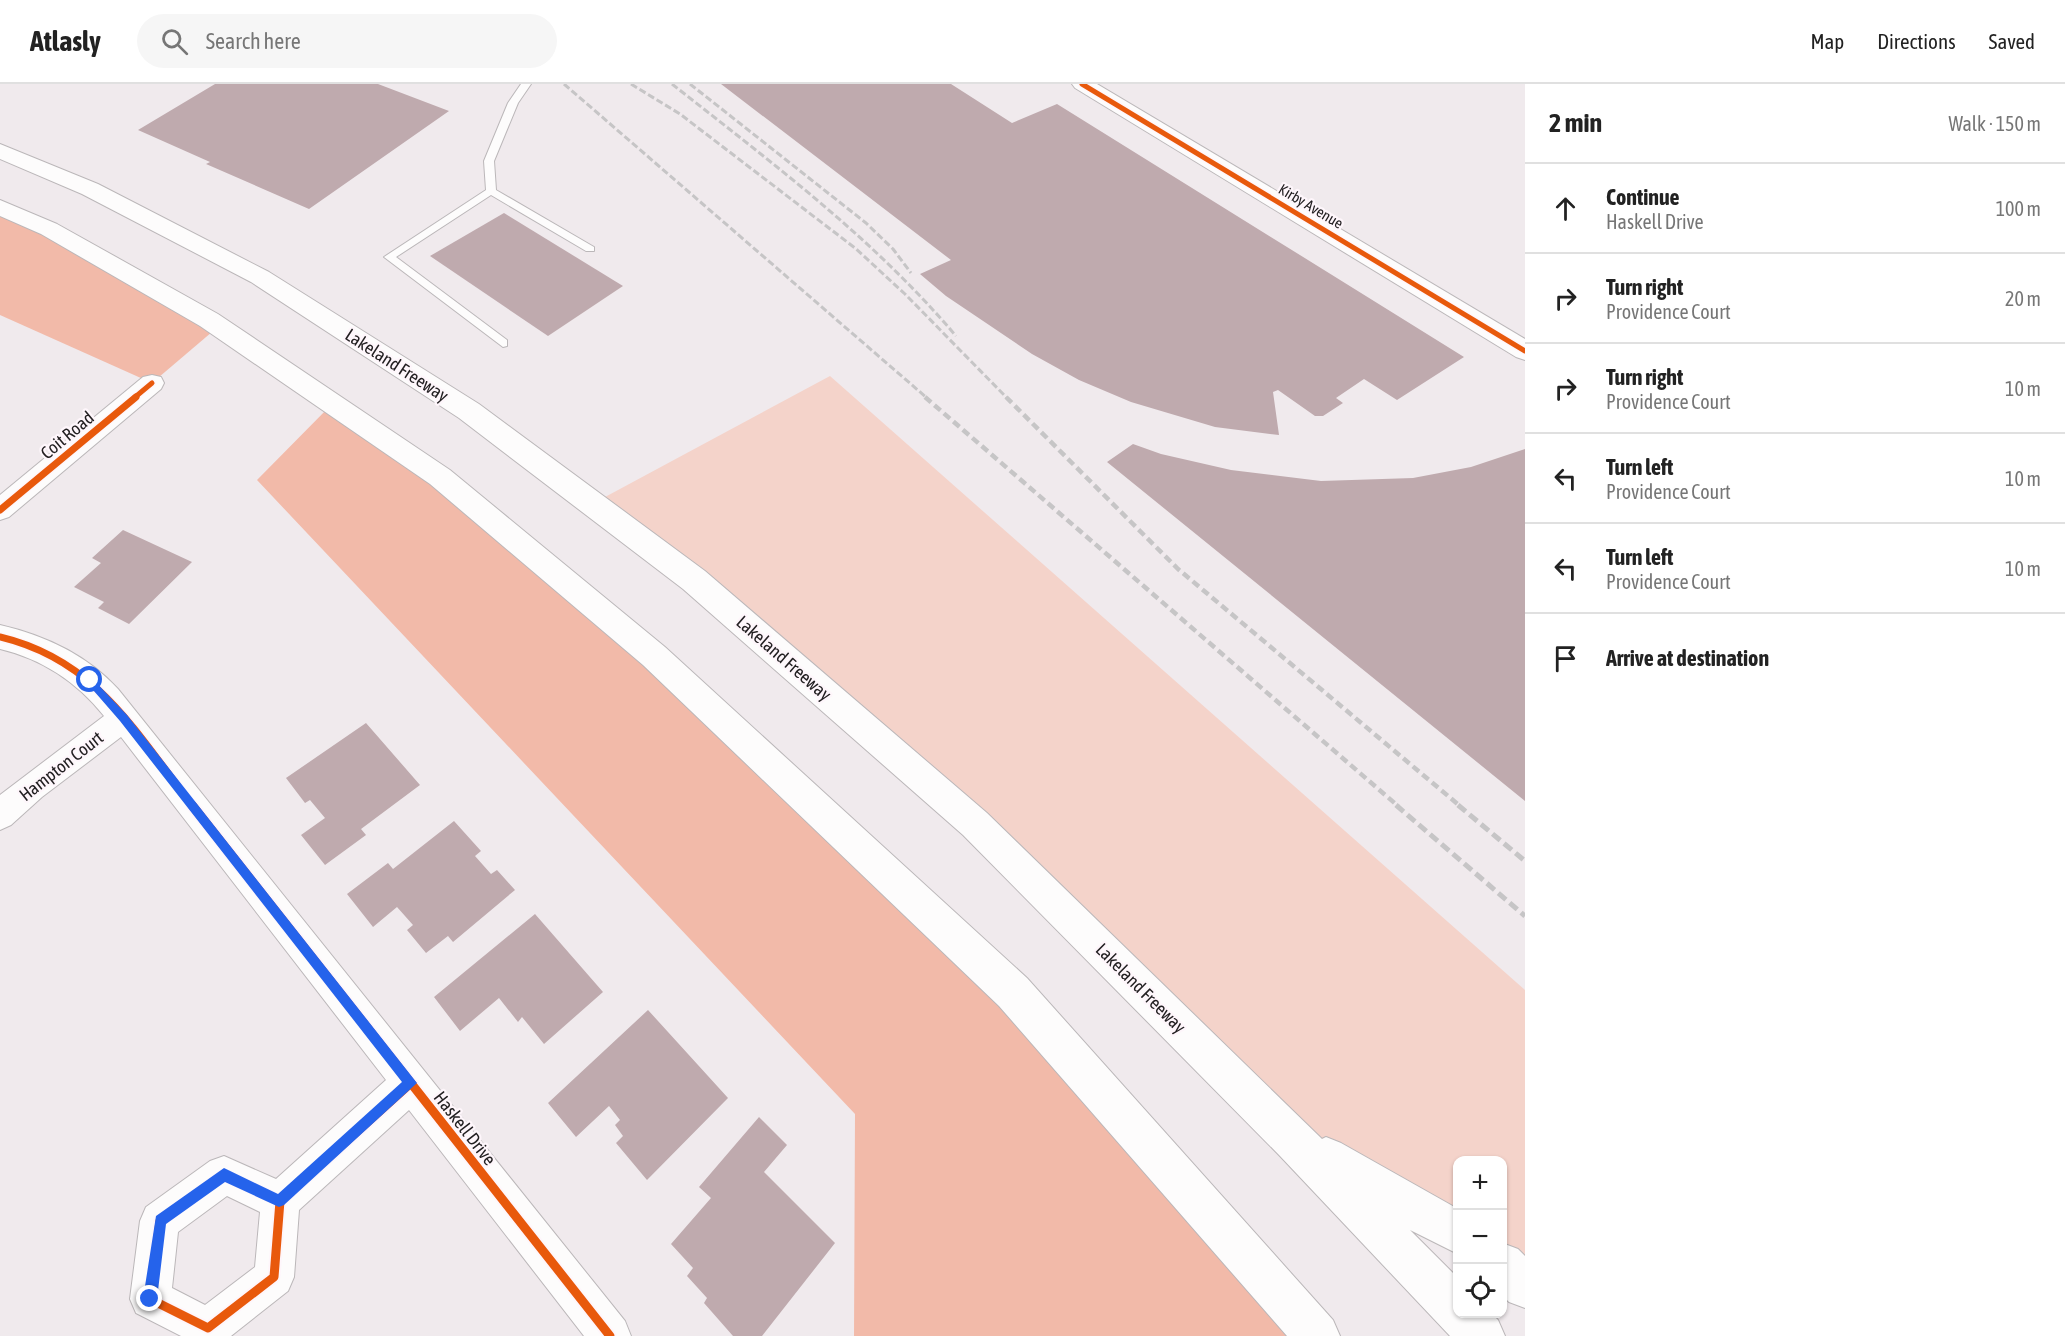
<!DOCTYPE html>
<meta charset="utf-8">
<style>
:root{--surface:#fff;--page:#f6f6f6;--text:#222;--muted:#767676;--line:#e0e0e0}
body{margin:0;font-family:"Asap Condensed",sans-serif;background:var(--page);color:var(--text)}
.controls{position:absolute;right:18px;bottom:18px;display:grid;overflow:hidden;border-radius:12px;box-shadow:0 2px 4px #0004}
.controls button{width:54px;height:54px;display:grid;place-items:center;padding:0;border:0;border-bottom:2px solid var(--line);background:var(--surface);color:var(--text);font:30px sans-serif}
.stop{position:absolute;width:18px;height:18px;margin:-14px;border:4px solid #2563eb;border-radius:50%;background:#fff}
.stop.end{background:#2563eb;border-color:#fff;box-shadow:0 2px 6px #0008}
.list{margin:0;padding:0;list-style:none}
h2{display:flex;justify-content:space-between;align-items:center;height:78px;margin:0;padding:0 24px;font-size:26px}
h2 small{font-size:20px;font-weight:400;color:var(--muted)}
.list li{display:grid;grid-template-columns:39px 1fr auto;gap:18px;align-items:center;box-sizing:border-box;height:90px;padding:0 24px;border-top:2px solid var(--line)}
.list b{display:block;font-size:22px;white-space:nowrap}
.list p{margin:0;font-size:20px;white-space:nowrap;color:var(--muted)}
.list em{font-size:20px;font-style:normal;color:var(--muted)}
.icon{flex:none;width:33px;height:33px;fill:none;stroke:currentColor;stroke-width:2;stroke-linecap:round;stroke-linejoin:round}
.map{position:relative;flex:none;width:1525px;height:1252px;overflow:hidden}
header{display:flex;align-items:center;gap:36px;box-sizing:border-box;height:84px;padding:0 30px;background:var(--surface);border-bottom:2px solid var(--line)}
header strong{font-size:28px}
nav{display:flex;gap:33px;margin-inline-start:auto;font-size:21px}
.search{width:420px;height:54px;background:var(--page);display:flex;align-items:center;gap:15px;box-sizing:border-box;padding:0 21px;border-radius:33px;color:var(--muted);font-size:22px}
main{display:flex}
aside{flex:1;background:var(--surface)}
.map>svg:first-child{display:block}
.green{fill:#f4d3ca}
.forest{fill:#f2baa9}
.building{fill:#bfaaae}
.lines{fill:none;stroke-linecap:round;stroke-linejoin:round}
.lane-casing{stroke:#bbb7b9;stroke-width:2}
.street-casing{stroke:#bbb7b9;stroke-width:2}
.secondary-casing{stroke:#bbb7b9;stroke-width:2}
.highway-casing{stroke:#bbb7b9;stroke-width:2}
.lane{fill:#fdfcfc;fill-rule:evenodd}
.street{fill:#fdfcfc;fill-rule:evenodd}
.secondary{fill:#fdfcfc;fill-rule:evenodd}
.highway{fill:#fdfcfc;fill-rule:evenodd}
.rail-far2{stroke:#c6c5c6;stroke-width:3;stroke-dasharray:7 3;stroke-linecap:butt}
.rail-far1{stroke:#c6c5c6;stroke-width:4.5;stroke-dasharray:8 4.5;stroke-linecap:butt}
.rail{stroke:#c6c5c6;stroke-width:5;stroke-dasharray:10 5;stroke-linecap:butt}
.cycleway-far2-casing{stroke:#fef6fb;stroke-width:8}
.cycleway-far1-casing{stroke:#fef6fb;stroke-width:10}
.cycleway-casing{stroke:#fef6fb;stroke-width:13}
.cycleway-far2{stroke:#e8590c;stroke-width:5}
.cycleway-far1{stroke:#e8590c;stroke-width:7}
.cycleway{stroke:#e8590c;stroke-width:9}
.route{fill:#2563eb}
.labels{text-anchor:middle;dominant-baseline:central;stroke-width:4.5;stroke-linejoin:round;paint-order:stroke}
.far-street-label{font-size:15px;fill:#232022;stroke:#fef6fb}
.street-label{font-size:18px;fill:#232022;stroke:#fef6fb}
</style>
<header>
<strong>Atlasly</strong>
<div class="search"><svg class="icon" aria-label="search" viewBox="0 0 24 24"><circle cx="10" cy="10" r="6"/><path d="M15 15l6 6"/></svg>Search here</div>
<nav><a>Map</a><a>Directions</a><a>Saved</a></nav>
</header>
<main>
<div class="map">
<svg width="1525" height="1252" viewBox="0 0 1525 1252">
<rect width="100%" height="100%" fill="#f0eaed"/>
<polygon class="green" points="830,292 1525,906 1525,1202 1503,1181 1502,1076 1458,1076 1457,1149 1295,1057 975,740 592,420"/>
<g class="forest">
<polygon points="0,123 219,242 152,299 0,231"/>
<polygon points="332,320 440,393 1013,908 1317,1252 854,1252 855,1030 257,396"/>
</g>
<g class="building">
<polygon points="215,0 378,0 449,27 309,125 206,80 210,78 138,46"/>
<polygon points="721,0 951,0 1012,39 1057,20 1464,273 1397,316 1364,295 1336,314 1343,319 1323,332 1315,332 1278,306 1273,308 1279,351 1215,343 1131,318 1079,296 1032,270 946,212 920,190 951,176"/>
<polygon points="504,129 623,202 548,252 430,172"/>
<polygon points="1133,360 1161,370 1231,386 1321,397 1413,394 1471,383 1525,365 1525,717 1107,378"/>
<polygon points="123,446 192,478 129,540 98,524 104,518 74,503 101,479 92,474"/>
<polygon points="366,639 420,701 361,745 366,751 325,781 301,751 325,734 310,716 305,719 286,694"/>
<polygon points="454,737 481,767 475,772 491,790 497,786 515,806 453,858 448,852 426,869 407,846 413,841 397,823 373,843 347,810 388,779 393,785"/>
<polygon points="535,830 603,908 544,960 522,933 518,938 499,914 460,947 434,913"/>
<polygon points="648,926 728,1014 647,1096 616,1059 623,1052 615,1041 620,1036 609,1022 576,1053 548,1019"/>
<polygon points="759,1033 787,1061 764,1088 835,1159 762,1252 733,1252 704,1219 707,1214 687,1192 693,1184 671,1160 711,1114 699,1103"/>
</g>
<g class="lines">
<defs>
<polygon id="lane" points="521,0 531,0 518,19 494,77 496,106 594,163 594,167 586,167 491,111 396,173 507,256 507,262 503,263 384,173 486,106 484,77 508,19"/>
<g id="street">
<polygon points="152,291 161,293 164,299 161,305 9,433 0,436 0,411 143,293"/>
<path d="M 0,541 C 44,551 87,571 118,605 L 625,1237 L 631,1252 L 584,1252 L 409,1026 L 299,1126 L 294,1193 L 288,1207 L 231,1252 L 181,1252 L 136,1229 L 130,1215 L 140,1137 L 146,1123 L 210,1077 L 224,1072 L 276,1095 L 386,996 L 121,653 L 42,713 L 11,741 L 0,746 L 0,711 L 104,632 C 77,598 42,575 0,565 ZM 227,1112 L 260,1128 L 255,1183 L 205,1221 L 172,1204 L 178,1148 Z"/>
</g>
<polygon id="secondary" points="1072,0 1097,0 1525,255 1525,276 1516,273 1075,4"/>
<g id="highway">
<polygon points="0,60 98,100 269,188 479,320 705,487 987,729 1322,1055 1326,1053 1341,1059 1458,1125 1458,1170 1410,1146 1458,1194 1458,1230 1492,1230 1498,1236 1505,1252 1450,1252 1280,1072 963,751 683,505 459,334 251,198 82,110 0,75"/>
<polygon points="0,116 57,140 218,230 450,386 665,563 1027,894 1333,1236 1340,1252 1287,1252 999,922 643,581 430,400 200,242 41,150 0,132"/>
<polygon points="1502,1159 1518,1165 1525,1172 1525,1224 1509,1218 1502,1211"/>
</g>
</defs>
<use href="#lane" class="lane-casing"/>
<use href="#street" class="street-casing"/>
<use href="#secondary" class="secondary-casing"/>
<use href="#highway" class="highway-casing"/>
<use href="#lane" class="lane"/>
<use href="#street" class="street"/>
<use href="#secondary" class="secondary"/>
<use href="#highway" class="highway"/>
<g class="rail-far2">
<polyline points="564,0 927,314"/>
<polyline points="631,0 680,30 855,164 905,210 1007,314"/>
<path d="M 672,0 C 772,79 873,154 956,252"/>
<polyline points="690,0 866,139 893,165 911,189"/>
</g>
<g class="rail-far1">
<polyline points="925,313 1398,722"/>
<polyline points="1006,313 1178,485 1460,722"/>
</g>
<g class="rail">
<polyline points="1396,721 1525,832"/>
<polyline points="1458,721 1525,777"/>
</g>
<defs>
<g id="cycleway-far2">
<polyline points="1082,0 1525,267"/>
<polyline points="134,314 152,299"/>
</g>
<g id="cycleway-far1">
<polyline points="0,426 136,313"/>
<path d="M 0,553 C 97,576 136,649 193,722"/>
</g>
<g id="cycleway">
<polyline points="192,721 610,1252"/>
<polygon points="224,1091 280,1117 274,1193 208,1244 150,1215 160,1137"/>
<polyline points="280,1117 411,999"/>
</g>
</defs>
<use href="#cycleway-far2" class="cycleway-far2-casing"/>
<use href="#cycleway-far1" class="cycleway-far1-casing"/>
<use href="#cycleway" class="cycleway-casing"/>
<use href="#cycleway-far2" class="cycleway-far2"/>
<use href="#cycleway-far1" class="cycleway-far1"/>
<use href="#cycleway" class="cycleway"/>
</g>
<polygon class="route" points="90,592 127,631 417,999 284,1121 279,1123 225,1098 166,1140 157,1215 150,1221 143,1215 156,1132 224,1084 278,1110 402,998 120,637 87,599 87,593"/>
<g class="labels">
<g class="far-street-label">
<text transform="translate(1311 122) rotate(31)">Kirby Avenue</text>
</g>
<g class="street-label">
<text transform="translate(397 281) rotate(33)">Lakeland Freeway</text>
<text transform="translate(67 351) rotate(-40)">Coit Road</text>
<text transform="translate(784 574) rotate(41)">Lakeland Freeway</text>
<text transform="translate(61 682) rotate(-38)">Hampton Court</text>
<text transform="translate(1141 904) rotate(45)">Lakeland Freeway</text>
<text transform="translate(465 1044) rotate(52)">Haskell Drive</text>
</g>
</g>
</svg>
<div class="controls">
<button>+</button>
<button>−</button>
<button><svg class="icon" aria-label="locate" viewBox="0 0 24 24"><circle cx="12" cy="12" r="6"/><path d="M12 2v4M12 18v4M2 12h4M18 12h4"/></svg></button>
</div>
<div class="stop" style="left:90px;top:596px"></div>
<div class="stop end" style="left:150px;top:1215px"></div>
</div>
<aside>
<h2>2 min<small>Walk · 150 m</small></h2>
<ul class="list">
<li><svg class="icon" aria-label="ahead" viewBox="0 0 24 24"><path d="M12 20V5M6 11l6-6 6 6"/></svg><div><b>Continue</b><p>Haskell Drive</p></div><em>100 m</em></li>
<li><svg class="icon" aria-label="right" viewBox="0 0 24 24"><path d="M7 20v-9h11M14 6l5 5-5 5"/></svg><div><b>Turn right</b><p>Providence Court</p></div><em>20 m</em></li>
<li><svg class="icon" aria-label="right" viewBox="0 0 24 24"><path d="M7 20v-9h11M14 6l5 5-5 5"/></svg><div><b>Turn right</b><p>Providence Court</p></div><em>10 m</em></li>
<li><svg class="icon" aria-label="left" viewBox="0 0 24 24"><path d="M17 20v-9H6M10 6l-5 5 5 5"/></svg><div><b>Turn left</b><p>Providence Court</p></div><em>10 m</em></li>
<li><svg class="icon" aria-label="left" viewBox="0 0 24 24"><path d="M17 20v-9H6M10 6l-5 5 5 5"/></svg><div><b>Turn left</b><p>Providence Court</p></div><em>10 m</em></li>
<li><svg class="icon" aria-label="arrive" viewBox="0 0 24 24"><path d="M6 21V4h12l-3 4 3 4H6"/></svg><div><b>Arrive at destination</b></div></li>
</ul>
</aside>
</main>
